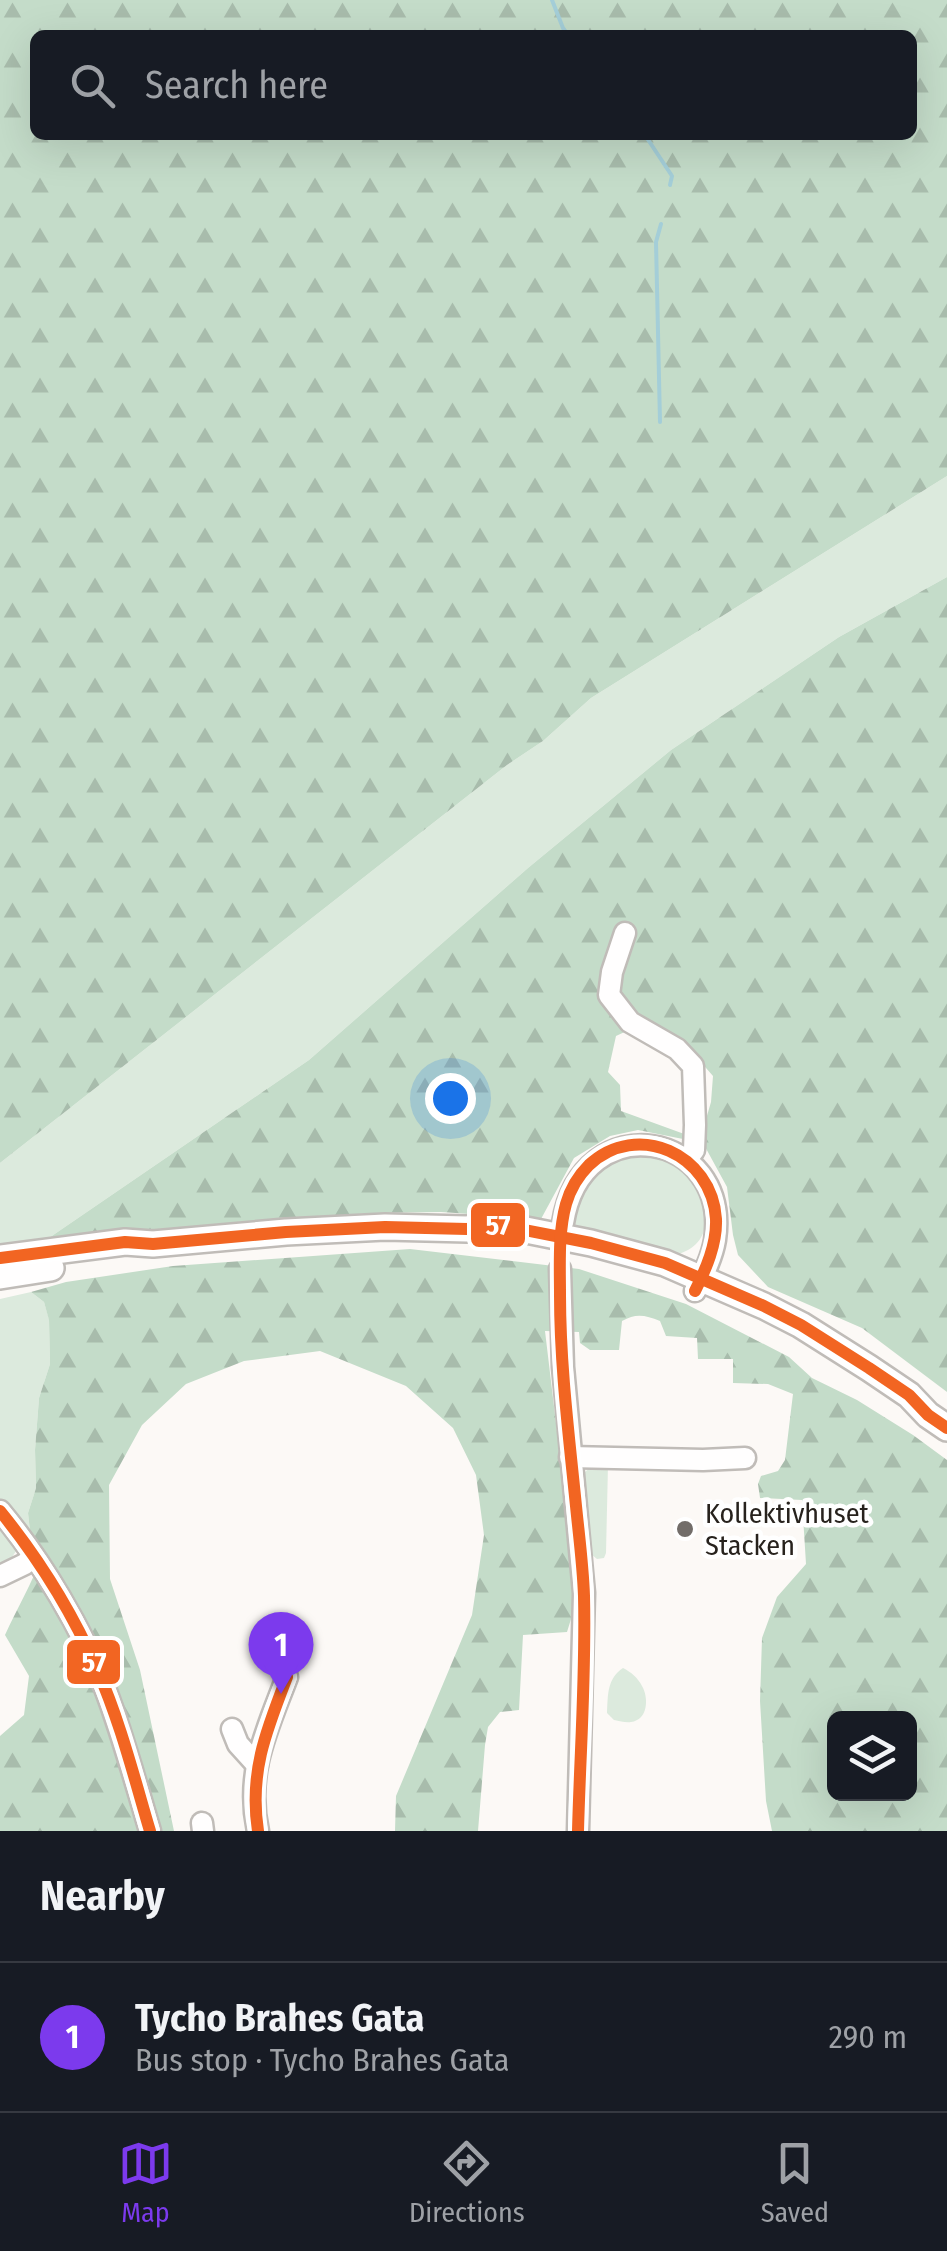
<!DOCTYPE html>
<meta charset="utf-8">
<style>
:root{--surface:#171b24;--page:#242831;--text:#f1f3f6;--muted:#9ea1a6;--line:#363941;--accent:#7c3aed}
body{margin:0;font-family:"Fira Sans Condensed",sans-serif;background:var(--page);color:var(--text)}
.controls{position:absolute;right:30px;bottom:30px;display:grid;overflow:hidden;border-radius:15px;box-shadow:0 10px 40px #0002}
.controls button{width:90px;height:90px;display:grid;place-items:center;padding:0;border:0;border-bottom:2px solid var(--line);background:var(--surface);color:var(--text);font:50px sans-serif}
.you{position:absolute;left:450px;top:1098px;width:35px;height:35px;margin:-25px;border:8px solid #fff;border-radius:50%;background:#1a73e8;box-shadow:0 0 0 15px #1a73e833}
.badge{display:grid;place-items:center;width:65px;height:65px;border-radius:50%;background:var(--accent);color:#fff;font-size:32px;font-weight:700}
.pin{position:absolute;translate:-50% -82px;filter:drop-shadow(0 2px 5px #0008)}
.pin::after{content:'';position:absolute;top:52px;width:35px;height:30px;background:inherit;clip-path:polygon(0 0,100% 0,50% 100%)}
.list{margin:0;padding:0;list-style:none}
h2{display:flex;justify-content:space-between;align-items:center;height:130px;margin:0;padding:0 40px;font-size:42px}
h2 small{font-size:32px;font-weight:400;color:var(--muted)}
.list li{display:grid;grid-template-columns:65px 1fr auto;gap:30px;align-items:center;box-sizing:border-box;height:150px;padding:0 40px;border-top:2px solid var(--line)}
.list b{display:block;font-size:38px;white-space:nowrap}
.list p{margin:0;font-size:32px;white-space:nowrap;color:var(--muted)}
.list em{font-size:32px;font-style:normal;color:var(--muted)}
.icon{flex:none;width:55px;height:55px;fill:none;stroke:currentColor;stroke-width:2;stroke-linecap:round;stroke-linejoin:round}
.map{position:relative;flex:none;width:947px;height:1831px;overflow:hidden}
.search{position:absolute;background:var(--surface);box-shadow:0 10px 40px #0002;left:30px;right:30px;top:30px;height:110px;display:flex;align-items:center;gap:25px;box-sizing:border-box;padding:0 35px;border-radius:15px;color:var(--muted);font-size:38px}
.sheet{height:280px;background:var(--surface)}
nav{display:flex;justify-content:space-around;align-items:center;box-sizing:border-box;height:140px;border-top:2px solid var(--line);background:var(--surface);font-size:28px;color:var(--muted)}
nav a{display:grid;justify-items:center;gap:5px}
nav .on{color:var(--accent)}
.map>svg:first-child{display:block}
.grass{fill:#dceadd}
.forest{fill:url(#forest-firs);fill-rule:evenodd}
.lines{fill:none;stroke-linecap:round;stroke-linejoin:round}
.stream{stroke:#a4ced8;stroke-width:4}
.minor-casing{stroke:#c0bcb8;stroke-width:25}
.major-casing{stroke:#c0bcb8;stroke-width:30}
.minor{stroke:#fffefe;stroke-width:20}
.major{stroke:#fffefe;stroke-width:25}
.bus-1-casing{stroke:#fff;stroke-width:20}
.bus-1{stroke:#f26522;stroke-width:12}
.poi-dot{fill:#726d69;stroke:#fff;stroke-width:4}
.labels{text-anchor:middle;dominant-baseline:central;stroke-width:9;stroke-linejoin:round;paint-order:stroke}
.poi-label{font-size:28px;fill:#27221d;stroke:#fff;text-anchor:start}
.line-badge{stroke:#fff;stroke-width:4}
.badge-label{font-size:28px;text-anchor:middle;font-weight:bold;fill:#fff}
</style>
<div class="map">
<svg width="947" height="1831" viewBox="0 0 947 1831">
<defs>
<pattern id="forest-firs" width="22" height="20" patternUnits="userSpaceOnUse" patternTransform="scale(2.5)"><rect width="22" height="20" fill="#c4dcc9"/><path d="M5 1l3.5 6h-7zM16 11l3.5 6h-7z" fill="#a8bcac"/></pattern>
</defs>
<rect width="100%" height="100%" fill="#fcf9f6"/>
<g class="grass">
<polygon points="947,476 947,577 839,637 671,750 528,868 309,1060 43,1242 0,1247 0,1163 507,765 543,741 591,698"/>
<path d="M 648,1155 C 662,1160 674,1163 685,1173 C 711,1199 718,1246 674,1255 L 571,1228 C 586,1179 591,1158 648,1155 Z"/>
<polygon points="31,1292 44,1302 49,1319 50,1364 39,1398 35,1450 36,1488 28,1513 30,1531 12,1557 5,1563 0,1562 0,1299"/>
<polygon points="593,1465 608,1465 606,1553 604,1558 597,1559 591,1554 583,1480 585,1472"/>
<path d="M 623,1668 C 631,1672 638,1678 642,1686 C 649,1698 648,1720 631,1722 C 626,1723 620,1721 614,1720 L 607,1713 C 608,1694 607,1679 623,1668 Z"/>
</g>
<g class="forest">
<path d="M 0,0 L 947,0 L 947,476 L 591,698 L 543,741 L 507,765 L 0,1163 ZM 35,35 L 912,35 L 912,135 L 35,135 Z"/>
<path d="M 947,577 L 947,1392 L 862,1328 L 768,1287 L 738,1255 L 733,1235 L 727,1187 L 703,1143 L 638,1130 L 610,1136 L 574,1158 L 541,1219 L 441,1212 L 373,1213 L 238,1222 L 176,1233 L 43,1242 L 309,1060 L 528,868 L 671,750 L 839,637 ZM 631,1029 L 692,1052 L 713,1076 L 711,1102 L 704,1126 L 687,1135 L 621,1111 L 620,1085 L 608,1072 L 616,1036 Z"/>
<path d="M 410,1249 L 579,1269 L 686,1304 L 789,1357 L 812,1378 L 857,1400 L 913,1435 L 947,1460 L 947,1831 L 772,1831 L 766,1801 L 760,1701 L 762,1638 L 777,1597 L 806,1564 L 802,1500 L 760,1498 L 758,1484 L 761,1476 L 778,1471 L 785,1460 L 793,1394 L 768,1384 L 733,1383 L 733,1359 L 698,1359 L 697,1338 L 666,1336 L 660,1321 C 645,1315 636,1313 622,1321 L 619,1350 L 590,1350 L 580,1343 L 579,1332 L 545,1331 L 574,1574 L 575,1606 L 567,1632 L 523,1635 L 519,1710 L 500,1712 L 488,1727 L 485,1745 L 478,1831 L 395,1831 L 396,1796 L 472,1615 L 484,1535 L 476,1475 L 453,1428 L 406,1386 L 320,1351 L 244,1361 L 186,1384 L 142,1425 L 109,1485 L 110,1579 L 140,1670 L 174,1831 L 0,1831 L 0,1736 L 24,1715 L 29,1676 L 5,1635 C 17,1608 32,1584 42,1555 L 30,1531 L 28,1513 L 36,1488 L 35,1450 L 39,1398 L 50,1364 L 49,1320 L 44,1302 L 31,1292 L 66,1282 L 173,1266 ZM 834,1718 L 910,1718 L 910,1794 L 834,1794 Z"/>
</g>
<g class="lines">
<g class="stream">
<polyline points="552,0 563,28 568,35"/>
<polyline points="645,135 672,176 670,185"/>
<polyline points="660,422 656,242 661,224"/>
</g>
<defs>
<g id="minor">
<polyline points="625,933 612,972 609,995 630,1022 677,1049 693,1066 695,1125 694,1150 687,1159"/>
<path d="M 563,1223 C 582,1104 731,1131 715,1240 C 712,1258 703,1275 695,1291"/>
<polyline points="560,1269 563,1367 584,1593 578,1831"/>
<polyline points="570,1457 703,1460 745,1458"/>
<path d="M 0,1511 C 41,1560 83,1630 106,1691 C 123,1736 136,1784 150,1831"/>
<polyline points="0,1576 25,1564 33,1556"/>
<polyline points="232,1729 238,1744 257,1765"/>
<polyline points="202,1823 203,1831"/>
<path d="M 258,1831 C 245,1773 267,1730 287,1677"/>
</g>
<g id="major">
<polyline points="0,1258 125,1242 153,1244 286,1232 385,1227 467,1229 499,1225 526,1230 591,1243 665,1263 764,1306 801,1325 869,1368 909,1395 928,1415 947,1428"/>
<polyline points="0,1276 51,1268"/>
</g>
</defs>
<use href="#minor" class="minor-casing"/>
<use href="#major" class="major-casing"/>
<use href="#minor" class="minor"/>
<use href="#major" class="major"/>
<defs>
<g id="bus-1">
<polyline points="0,1258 125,1242 153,1244 286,1232 385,1227 467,1229 499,1225 591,1243 665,1263 764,1306 801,1325 869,1368 909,1395 928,1415 947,1428"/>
<path d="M 0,1511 C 39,1559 72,1612 97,1669 C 120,1721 134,1777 150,1831"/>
<path d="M 258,1831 C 249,1773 266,1731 287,1677"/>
<path d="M 578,1831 C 580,1753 586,1675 584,1596 C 583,1566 579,1536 576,1506 C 569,1436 560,1365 560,1295 C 560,1265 558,1233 566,1204 C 570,1190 578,1176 589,1165 C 637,1120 712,1154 716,1219 C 717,1244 706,1269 695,1291"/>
</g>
</defs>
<use href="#bus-1" class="bus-1-casing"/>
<use href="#bus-1" class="bus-1"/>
</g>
<circle class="poi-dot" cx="685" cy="1529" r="10"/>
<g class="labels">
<g class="poi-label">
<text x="705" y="1513">Kollektivhuset<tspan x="705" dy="32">Stacken</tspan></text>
</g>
</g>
<g class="line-badge">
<rect x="469" y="1201" width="58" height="48" rx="10" fill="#f26522"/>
<rect x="65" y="1638" width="57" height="48" rx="10" fill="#f26522"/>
</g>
<g class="badge-label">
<text x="498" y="1235">57</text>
<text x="94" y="1672">57</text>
</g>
</svg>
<div class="controls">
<button><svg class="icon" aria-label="layers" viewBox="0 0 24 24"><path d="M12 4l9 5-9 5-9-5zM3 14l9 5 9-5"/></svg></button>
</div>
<div class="you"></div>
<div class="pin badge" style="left:281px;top:1694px">1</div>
<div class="search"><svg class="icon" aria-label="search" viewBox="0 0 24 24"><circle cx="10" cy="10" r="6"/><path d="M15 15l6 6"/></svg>Search here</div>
</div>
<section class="sheet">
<h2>Nearby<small></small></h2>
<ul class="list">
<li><span class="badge">1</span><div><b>Tycho Brahes Gata</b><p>Bus stop · Tycho Brahes Gata</p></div><em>290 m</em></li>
</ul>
</section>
<nav>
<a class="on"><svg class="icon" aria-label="map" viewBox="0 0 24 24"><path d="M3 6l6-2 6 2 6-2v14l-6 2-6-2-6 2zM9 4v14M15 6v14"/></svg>Map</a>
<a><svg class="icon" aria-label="directions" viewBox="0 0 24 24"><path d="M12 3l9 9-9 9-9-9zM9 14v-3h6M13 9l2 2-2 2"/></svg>Directions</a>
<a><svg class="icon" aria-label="saved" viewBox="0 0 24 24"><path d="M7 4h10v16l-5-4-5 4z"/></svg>Saved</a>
</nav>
